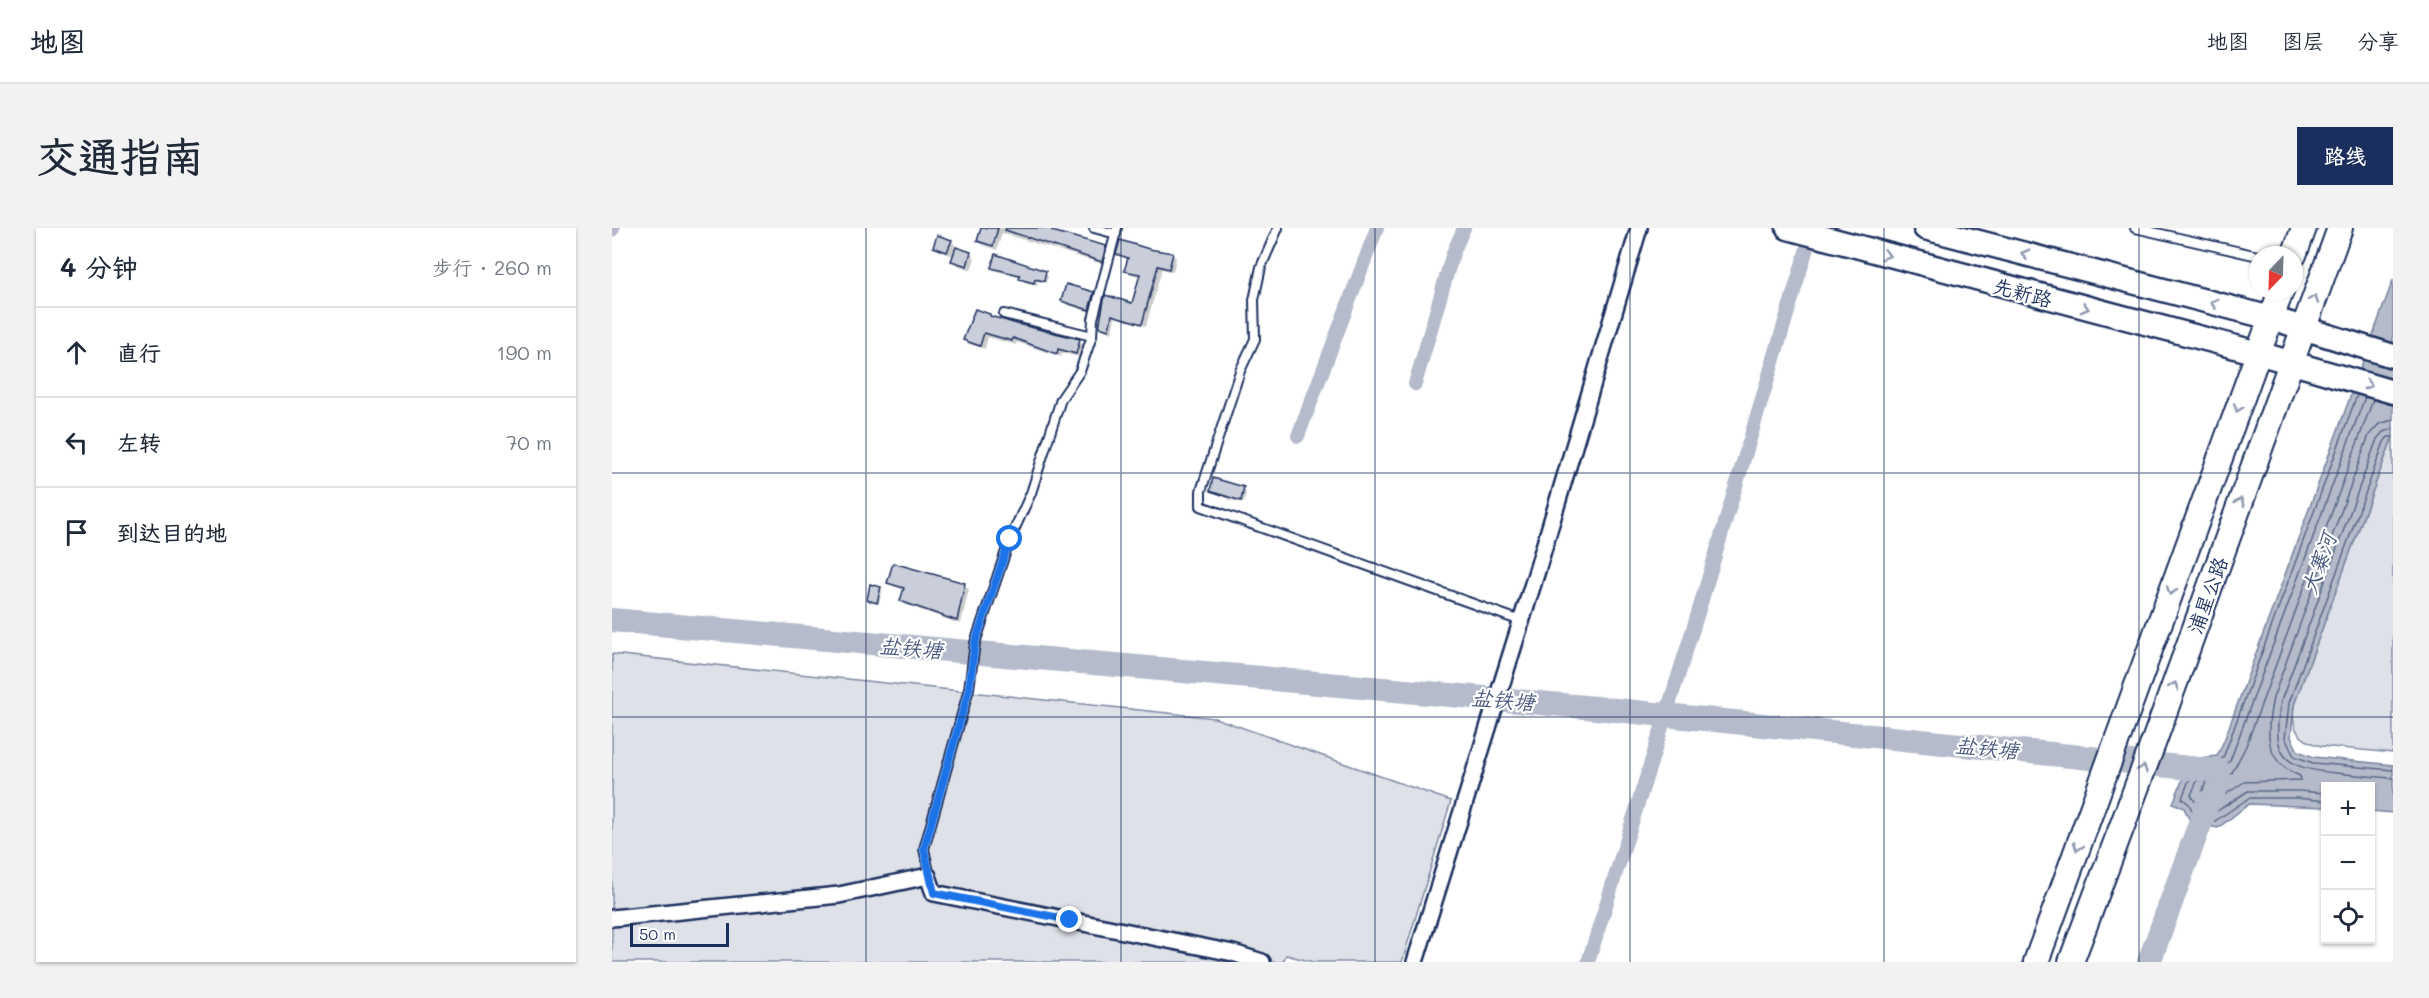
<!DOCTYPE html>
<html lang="zh">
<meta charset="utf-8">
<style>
:root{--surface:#fff;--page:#f2f2f3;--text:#1f2937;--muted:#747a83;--line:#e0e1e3;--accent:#1b2f5e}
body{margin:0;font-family:Mali,"LXGW WenKai TC",sans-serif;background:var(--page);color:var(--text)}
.controls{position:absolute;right:18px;bottom:18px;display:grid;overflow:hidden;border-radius:0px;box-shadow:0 2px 4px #0004}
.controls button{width:54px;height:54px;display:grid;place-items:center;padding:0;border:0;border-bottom:2px solid var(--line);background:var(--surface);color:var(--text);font:30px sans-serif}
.compass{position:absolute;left:1637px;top:18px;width:54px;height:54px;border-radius:50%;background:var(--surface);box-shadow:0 2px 4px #0004;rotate:203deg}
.scale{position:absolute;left:18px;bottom:15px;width:99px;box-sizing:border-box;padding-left:6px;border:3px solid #1b2f5e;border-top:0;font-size:16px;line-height:21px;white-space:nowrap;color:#1b2f5e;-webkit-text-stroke:4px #fff;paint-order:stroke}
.stop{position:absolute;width:18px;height:18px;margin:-14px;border:4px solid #1a73e8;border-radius:50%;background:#fff}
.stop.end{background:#1a73e8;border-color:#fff;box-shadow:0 2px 6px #0008}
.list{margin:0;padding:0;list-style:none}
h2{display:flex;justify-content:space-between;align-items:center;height:78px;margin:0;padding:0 24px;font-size:26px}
h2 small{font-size:20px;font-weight:400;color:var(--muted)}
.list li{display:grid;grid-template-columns:39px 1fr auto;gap:18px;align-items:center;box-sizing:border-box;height:90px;padding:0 24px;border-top:2px solid var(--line)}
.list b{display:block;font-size:22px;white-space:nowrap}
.list em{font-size:20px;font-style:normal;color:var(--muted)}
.icon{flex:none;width:33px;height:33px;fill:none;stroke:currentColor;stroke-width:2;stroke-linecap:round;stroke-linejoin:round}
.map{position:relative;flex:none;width:1781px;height:734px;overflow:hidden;border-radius:0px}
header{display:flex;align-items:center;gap:36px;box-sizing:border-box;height:84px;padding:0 30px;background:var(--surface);border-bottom:2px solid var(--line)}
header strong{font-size:28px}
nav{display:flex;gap:33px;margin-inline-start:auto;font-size:21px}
.intro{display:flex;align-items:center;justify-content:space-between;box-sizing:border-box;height:144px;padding:0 36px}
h1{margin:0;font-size:42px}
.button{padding:15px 27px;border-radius:0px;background:var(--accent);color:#fff;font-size:21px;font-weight:700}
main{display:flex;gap:36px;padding:0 36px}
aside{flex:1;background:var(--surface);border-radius:0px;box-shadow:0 2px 4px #0004}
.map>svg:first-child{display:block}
.green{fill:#dee1e7;stroke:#7c88a2;stroke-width:1.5}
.water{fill:#b5bbca;stroke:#77839f;stroke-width:1.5}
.shadow{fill:#0003}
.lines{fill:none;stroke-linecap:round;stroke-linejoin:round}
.shore{stroke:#596789;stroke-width:1.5}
.canal{stroke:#b5bbca;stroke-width:14}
.river{stroke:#b5bbca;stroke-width:24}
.building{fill:#caceda;stroke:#1b2f5e;stroke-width:1.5}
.lane-casing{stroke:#1b2f5e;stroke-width:12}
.street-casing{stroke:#1b2f5e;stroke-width:20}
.secondary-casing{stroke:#1b2f5e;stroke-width:27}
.primary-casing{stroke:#1b2f5e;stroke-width:28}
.lane{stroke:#fff;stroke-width:8}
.street{stroke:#fff;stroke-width:15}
.secondary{stroke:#fff;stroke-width:22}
.primary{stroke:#fff;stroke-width:24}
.oneway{stroke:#8d97ae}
.route{stroke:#1a73e8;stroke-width:8}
.grid{fill:none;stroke:#1b2f5e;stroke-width:1.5;stroke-opacity:0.55}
.labels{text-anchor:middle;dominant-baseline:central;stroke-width:4.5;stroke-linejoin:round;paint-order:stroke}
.street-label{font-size:20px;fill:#1b2f5e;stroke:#fff}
.water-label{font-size:21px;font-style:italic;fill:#49597e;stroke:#fff}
</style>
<header>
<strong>地图</strong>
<nav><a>地图</a><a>图层</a><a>分享</a></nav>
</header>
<div class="intro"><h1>交通指南</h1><a class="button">路线</a></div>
<main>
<aside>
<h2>4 分钟<small>步行 · 260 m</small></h2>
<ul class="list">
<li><svg class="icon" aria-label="ahead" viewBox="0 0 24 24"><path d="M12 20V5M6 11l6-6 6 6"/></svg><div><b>直行</b></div><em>190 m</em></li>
<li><svg class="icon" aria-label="left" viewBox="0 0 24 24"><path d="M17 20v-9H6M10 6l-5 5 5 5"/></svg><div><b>左转</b></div><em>70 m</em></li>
<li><svg class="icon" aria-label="arrive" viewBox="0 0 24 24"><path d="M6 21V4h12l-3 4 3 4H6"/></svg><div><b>到达目的地</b></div></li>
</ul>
</aside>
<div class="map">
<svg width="1781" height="734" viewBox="0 0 1781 734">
<rect width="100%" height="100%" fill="#fff"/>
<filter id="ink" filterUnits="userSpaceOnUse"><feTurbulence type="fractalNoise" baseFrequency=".0167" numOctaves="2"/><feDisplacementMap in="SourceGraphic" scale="12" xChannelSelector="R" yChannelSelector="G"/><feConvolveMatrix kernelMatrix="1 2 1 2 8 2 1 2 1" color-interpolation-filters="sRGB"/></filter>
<g filter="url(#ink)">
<g class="green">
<path d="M 1781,208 L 1781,525 L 1709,518 C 1685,512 1679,500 1682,477 Z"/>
<polygon points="0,426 603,490 839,573 790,734 701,734 674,727 671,734 0,734"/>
</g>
<polygon class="water" points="1781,52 1781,208 1682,477 1679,509 1686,523 1702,529 1781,537 1781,585 1759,583 1758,558 1714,558 1713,579 1637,576 1606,600 1579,595 1572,580 1561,575 1579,531 1605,528 1613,510"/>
<g class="shadow">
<polygon points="369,0 431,0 474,15 493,19 498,24 494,37 390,5 385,22 371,17 367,12"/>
<polygon points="339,13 343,17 342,20 359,26 363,30 359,42 345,37 341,33 342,28 327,23 323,19"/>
<polygon points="536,22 560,26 564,30 561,44 550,41 534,98 503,89 500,105 492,102 488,99 495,69 521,77 529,49 518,46 514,42 517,32 506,26"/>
<polygon points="381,40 433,45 436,48 434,55 426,53 425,58 412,54 409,49 384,43"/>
<polygon points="481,65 486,69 481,85 455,77 451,73"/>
<polygon points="381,91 467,113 472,117 468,129 450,125 449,129 405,114 404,117 376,109 373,121 357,116 353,112"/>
<polygon points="631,261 634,264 632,275 618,272 600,262"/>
<polygon points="276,354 352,357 357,361 349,396 294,377 289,372 293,362 281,358"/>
<polygon points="268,361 270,363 267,376 258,373"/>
</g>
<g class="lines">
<g class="shore">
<path d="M 1761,172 L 1634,518 L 1620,545 L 1612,550 L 1594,553 L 1590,565 L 1596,575 L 1601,575 L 1632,554 L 1689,552 L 1688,548 C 1651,534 1654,503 1661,470 L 1757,207 L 1767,196 L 1781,192"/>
<path d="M 1781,201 L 1771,204 L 1765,211 L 1669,473 C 1659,528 1670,540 1724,545 C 1743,547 1762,549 1781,550"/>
<polyline points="1781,209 1776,209 1772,214 1677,475 1673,510 1682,528 1701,535 1781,542"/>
<polyline points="1714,565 1686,563 1636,563 1602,585 1589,583 1579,567 1589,544 1609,541 1618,533 1753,169"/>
<polyline points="1714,573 1685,570 1637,570 1603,593 1584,590 1577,576 1570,570 1583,537 1606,534 1611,530 1745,167"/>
</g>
<g class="canal">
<polyline points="0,2 1,0"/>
<polyline points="803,156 841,25 852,0"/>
<polyline points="686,208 765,0"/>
<polyline points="976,734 1086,385 1201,0"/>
</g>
<g class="river">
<polyline points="0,392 984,480 1607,543"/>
<polyline points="1537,734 1596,574 1602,570"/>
</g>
</g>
<g class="building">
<polygon points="369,0 386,0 381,18 365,13"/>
<polygon points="394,0 441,0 440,3 494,18 490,34 393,2"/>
<polygon points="325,7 340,12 335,24 321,19"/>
<polygon points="508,12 537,21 561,25 557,41 546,38 530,96 500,87 497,102 487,99 493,67 520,75 528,46 512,43 516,30 504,26"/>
<polygon points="344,19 359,24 355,38 339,33"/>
<polygon points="383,26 434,43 432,53 423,51 422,55 407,51 408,47 379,40"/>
<polygon points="454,56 482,64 477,82 449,73"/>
<polygon points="363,81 378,86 378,88 405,96 468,111 464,126 446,121 445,126 401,110 400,113 372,105 368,118 351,112"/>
<polygon points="601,250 632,259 629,273 598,263"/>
<polygon points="281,335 353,355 345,393 288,373 292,360 275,355"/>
<polygon points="258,356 269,359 265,375 255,372"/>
</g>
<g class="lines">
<defs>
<g id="lane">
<polyline points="482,0 504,6"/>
<polyline points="666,0 649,39 642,72 643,111 628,143 589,263 589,278 909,393"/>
<polyline points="1523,0 1646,28"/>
<polyline points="392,86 480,108"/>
<polyline points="318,649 312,621 357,461 363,415 398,311 419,265 449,171 468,143 480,108 481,91 505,0"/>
</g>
<g id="street">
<polyline points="0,690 227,667 316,648 322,665 621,725 650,734"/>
<polyline points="803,734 924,346 1027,0"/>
</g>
<g id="secondary">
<polyline points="1176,0 1646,125 1781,164"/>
<polyline points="1313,0 1659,90 1781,128"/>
</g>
<g id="primary">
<polyline points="1682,27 1692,0"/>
<polyline points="1424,734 1669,63"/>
<polyline points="1459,734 1542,513 1728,0"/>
</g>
</defs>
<use href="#lane" class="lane-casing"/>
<use href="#street" class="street-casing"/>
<use href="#secondary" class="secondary-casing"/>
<use href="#primary" class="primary-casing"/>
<use href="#lane" class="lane"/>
<use href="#street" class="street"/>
<use href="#secondary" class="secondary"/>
<use href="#primary" class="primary"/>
</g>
<defs><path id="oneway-chevron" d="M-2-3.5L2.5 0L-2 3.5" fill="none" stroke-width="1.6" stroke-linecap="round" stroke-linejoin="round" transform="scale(1.5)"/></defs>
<g class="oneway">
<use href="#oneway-chevron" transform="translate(1413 26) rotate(-165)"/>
<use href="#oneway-chevron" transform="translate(1274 27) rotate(16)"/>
<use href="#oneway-chevron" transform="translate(1702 71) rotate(-70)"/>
<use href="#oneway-chevron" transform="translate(1602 75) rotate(-165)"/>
<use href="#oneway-chevron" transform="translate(1473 80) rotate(15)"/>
<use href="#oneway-chevron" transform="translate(1756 157) rotate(16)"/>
<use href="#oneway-chevron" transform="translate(1626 180) rotate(110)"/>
<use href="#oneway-chevron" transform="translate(1628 274) rotate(-70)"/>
<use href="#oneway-chevron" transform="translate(1559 363) rotate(110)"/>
<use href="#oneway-chevron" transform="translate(1562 458) rotate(-70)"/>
<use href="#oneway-chevron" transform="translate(1531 541) rotate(-70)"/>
<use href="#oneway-chevron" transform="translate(1466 619) rotate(110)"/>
</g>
</g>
<g class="lines" filter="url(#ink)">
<polyline class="route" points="398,311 363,415 357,461 312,621 322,665 458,692"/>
</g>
<path class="grid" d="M 254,0 L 254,734M 509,0 L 509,734M 763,0 L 763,734M 1018,0 L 1018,734M 1272,0 L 1272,734M 1527,0 L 1527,734M 0,245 L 1781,245M 0,489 L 1781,489"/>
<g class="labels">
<g class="street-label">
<text transform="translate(1411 64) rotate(15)">先新路</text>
<text transform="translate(1595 367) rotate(-70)">浦星公路</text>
</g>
<g class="water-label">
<text transform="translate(1706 335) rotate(-70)">大寨河</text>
<text transform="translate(299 419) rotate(5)">盐铁塘</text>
<text transform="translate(891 471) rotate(5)">盐铁塘</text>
<text transform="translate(1375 519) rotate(6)">盐铁塘</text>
</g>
</g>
</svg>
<div class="controls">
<button>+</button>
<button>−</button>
<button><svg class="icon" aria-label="locate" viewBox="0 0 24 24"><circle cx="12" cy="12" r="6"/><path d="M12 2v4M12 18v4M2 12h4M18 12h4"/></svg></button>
</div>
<svg class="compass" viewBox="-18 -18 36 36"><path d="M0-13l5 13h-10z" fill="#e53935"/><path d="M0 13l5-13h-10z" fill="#747a83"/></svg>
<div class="scale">50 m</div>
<div class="stop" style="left:398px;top:311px"></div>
<div class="stop end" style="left:458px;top:692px"></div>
</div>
</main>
